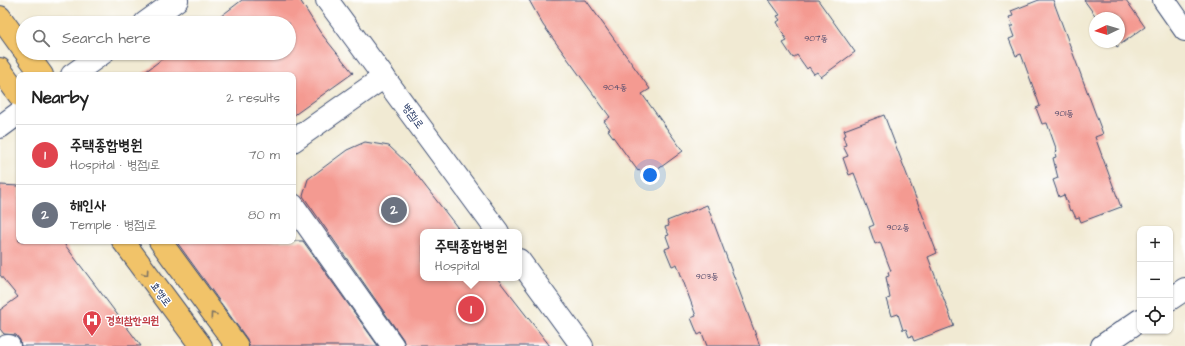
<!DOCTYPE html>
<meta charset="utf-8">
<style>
:root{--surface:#fff;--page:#f6f6f6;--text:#222;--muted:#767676;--line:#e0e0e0;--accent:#2563eb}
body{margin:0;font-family:"Architects Daughter","Poor Story",sans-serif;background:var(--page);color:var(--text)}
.controls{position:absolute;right:12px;bottom:12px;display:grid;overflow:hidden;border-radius:8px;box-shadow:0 1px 3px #0004}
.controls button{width:36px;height:36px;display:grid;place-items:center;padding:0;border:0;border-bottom:1px solid var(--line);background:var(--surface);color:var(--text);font:20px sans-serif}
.compass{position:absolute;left:1089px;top:12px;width:36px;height:36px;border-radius:50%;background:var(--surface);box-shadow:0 1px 3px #0004;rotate:266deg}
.you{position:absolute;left:650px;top:175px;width:14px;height:14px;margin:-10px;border:3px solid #fff;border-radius:50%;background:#1a73e8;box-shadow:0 0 0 6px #1a73e833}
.badge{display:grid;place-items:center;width:26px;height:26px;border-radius:50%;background:var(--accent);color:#fff;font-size:13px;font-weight:700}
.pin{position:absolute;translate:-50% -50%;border:2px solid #fff;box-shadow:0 1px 4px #0006}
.popup{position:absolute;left:420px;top:229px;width:102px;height:52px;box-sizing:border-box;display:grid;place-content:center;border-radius:8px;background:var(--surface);filter:drop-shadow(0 1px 3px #0005);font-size:13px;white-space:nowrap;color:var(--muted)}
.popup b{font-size:15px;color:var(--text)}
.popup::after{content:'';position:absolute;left:50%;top:100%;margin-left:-8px;border:8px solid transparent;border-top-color:var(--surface)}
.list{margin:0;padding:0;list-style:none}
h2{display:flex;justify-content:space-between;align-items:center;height:52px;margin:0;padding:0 16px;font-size:17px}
h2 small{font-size:13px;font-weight:400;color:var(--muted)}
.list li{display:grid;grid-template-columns:26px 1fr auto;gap:12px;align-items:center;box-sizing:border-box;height:60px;padding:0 16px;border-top:1px solid var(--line)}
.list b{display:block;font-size:15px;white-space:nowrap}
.list p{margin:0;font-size:13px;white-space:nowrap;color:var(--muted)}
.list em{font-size:13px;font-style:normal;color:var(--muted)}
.icon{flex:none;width:22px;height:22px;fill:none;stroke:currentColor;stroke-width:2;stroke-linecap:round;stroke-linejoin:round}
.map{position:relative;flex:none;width:1185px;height:346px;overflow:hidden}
.search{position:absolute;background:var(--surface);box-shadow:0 1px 3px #0004;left:16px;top:16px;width:280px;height:44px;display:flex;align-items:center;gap:10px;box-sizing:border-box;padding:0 14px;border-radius:22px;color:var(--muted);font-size:15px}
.panel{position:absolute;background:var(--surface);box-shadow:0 1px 3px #0004;left:16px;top:72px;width:280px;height:172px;border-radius:8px}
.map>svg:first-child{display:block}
.building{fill:#f49a91}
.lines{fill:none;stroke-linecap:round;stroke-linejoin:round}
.minor-casing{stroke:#3b4b70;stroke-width:24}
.tertiary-casing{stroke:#3b4b70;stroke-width:24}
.primary-casing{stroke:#3b4b70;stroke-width:24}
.minor{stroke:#fff;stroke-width:22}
.tertiary{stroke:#fff;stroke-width:22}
.primary{stroke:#f1c369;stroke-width:22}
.oneway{stroke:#7b7263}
.labels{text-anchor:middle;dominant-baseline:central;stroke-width:3;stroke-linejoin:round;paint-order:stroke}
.number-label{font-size:9px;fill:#514a6b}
.street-label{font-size:11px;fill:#1b2f5e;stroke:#fff}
.health-label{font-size:11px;font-weight:bold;fill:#be3a42;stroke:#fff;text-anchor:start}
</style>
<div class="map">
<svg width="1185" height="346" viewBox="0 0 1185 346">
<rect width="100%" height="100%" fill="#fff"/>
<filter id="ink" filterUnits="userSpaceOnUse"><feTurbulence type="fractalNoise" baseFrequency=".025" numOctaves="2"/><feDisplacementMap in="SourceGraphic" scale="8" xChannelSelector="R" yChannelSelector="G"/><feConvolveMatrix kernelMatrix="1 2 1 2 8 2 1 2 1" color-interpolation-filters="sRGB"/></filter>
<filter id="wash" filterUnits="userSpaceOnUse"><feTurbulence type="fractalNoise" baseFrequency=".012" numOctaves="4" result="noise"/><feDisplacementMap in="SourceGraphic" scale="16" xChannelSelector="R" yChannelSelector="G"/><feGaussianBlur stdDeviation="0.9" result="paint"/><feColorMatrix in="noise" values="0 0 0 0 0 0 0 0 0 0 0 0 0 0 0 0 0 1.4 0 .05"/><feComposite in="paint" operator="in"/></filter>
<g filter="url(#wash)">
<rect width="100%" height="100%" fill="#f1ead3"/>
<g id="blocks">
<g class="building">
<polygon points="242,0 300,0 320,32 353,73 293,116 293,75 141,75 170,53 289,53 289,23 212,23"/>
<polygon points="529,0 586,0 650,89 642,94 683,151 646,178 639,170 638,171 608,130 610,129 604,121 610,117 543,25"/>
<polygon points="769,0 818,0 855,52 821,77 817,72 814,74 809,67 807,69 797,55 793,58 783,43 787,41 777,22 780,20 777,16 780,15"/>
<polygon points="1039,0 1053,0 1103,134 1095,137 1121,207 1081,222 1079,217 1076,218 1072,210 1070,211 1064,195 1059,197 1053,180 1058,178 1053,158 1056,157 1055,153 1057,151 1047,123 1042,124 1036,108 1040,106 1021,54 1016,56 1009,39 1014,37 1010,26 1013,26 1009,17 1013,16 1011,11"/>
<polygon points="1084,0 1126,0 1145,27 1117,47 1114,42 1119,42 1119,18 1097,18"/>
<polygon points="884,115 937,253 928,257 954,326 914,341 912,336 909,337 906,329 903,330 898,314 892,316 887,299 890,298 886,277 889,276 888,272 891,271 880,242 875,244 869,227 874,225 854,173 849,175 843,158 848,156 843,146 846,145 843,136 846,135 844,130"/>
<polygon points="365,142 389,146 408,164 461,232 423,232 423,278 497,278 550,346 405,346 403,339 303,196 308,179 347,150"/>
<polygon points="0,185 19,186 19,241 62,241 141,346 21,346 20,340 16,335 4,334 0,329 0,310 18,297 0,275"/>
<polygon points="707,205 760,346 707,346 702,333 698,335 691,318 696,316 677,264 672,266 665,249 670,247 666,236 669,235 665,227 669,226 667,221"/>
<polygon points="176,241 303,241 378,346 249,346 247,339"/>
</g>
</g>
</g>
<g filter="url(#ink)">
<use href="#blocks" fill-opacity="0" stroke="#3b4b70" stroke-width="1"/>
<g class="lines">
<defs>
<g id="minor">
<polyline points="327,0 498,232"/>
<polyline points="0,127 19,113"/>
<polyline points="293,141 384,77"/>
<polyline points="293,205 393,346"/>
<polyline points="519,260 582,346"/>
<polyline points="7,346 9,346"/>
</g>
<g id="tertiary">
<polyline points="1164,0 1185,30"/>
<polyline points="145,23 177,0"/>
<polyline points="72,75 103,53"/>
<polyline points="1170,299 1185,289"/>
<polyline points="1102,346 1140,320"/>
</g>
<g id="primary">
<polyline points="0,17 23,49"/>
<polyline points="26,53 42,75"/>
<polyline points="0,69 19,95"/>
<polyline points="123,241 201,346"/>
<polyline points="160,241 237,346"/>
</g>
</defs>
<use href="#minor" class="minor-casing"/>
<use href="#tertiary" class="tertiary-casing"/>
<use href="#primary" class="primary-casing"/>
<use href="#minor" class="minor"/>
<use href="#tertiary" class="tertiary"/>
<use href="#primary" class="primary"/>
</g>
<defs><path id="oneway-chevron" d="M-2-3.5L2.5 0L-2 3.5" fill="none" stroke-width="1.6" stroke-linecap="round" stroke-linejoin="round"/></defs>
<g class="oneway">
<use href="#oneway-chevron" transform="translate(146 273) rotate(55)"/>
<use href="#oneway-chevron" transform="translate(213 315) rotate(-126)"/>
</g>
</g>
<defs>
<symbol id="hospital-pin" viewBox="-11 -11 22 30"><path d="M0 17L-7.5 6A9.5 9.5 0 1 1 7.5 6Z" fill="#e0444e" stroke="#fff"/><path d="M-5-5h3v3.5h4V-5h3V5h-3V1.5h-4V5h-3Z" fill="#fff"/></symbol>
</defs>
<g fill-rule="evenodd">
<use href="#hospital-pin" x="81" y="309" width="22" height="30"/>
</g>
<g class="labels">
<g class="number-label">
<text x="816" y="38">907동</text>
<text x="615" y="87">904동</text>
<text x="1064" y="113">901동</text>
<text x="898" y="227">902동</text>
<text x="707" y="276">903동</text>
</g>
<g class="street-label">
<text transform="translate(413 116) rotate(54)">병점1로</text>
<text transform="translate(161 294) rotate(54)">효행로</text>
</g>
<g class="health-label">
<text x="106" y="320">경희참한의원</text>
</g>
</g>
</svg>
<div class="controls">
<button>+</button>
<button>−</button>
<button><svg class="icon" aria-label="locate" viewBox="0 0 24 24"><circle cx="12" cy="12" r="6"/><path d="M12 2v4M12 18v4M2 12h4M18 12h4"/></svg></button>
</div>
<svg class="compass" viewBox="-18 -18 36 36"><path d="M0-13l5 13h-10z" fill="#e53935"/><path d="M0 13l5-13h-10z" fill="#767676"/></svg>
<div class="you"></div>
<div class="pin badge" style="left:471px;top:309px;background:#e0444e">1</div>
<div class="popup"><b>주택종합병원</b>Hospital</div>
<div class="pin badge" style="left:394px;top:210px;background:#6b7280">2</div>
<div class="search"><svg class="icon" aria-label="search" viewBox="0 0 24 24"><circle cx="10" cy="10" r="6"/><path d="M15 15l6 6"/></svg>Search here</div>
<section class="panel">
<h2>Nearby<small>2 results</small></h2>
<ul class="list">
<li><span class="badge" style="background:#e0444e">1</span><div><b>주택종합병원</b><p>Hospital · 병점1로</p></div><em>70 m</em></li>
<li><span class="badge" style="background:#6b7280">2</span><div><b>해인사</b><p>Temple · 병점1로</p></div><em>80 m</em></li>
</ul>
</section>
</div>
